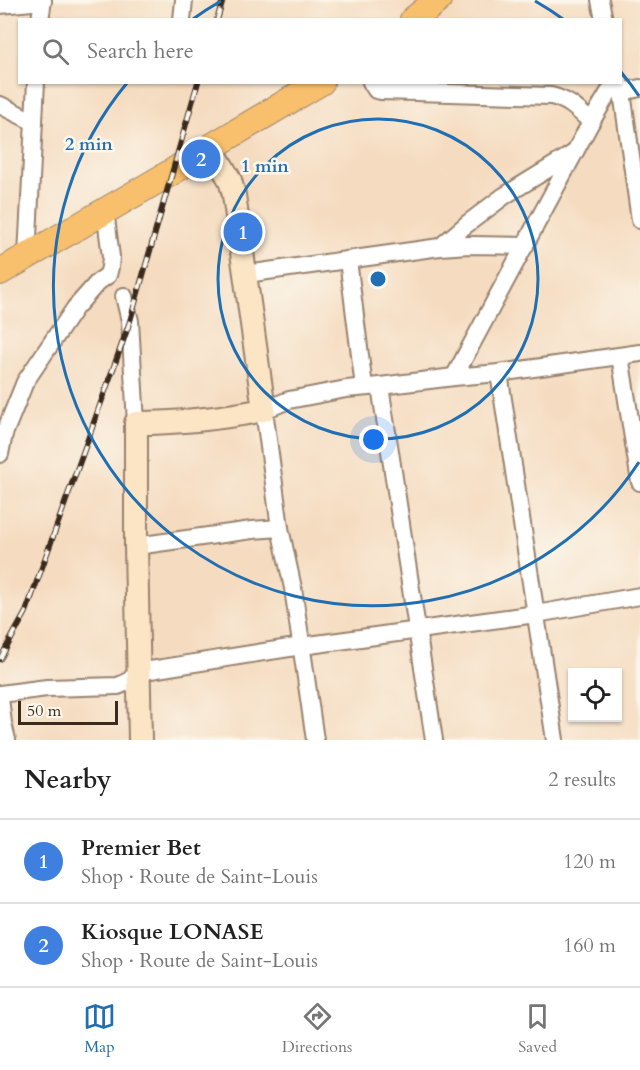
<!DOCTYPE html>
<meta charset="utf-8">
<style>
:root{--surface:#fff;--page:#f2f2f2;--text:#222;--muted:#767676;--line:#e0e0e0;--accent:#1f6fb2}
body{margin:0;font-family:Cardo,serif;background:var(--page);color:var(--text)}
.controls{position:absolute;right:18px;bottom:18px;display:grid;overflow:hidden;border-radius:0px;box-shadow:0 2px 4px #0004}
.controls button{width:54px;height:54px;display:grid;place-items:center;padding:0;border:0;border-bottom:2px solid var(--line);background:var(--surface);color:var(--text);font:30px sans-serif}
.scale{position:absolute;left:18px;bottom:15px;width:100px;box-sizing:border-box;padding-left:6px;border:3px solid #3b2a1e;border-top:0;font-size:16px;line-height:21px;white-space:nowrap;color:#3b2a1e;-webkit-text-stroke:4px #fbf7ec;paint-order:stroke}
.you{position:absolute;left:374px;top:440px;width:21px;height:21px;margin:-15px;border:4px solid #fff;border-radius:50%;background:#1a73e8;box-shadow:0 0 0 9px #1a73e833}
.badge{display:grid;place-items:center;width:39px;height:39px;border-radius:50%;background:var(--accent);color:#fff;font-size:20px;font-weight:700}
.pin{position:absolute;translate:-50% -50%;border:3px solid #fff;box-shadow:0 2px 6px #0006}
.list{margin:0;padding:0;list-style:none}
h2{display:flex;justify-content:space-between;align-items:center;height:78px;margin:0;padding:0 24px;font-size:26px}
h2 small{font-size:20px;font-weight:400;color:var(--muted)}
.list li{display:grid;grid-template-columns:39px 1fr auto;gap:18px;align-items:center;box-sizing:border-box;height:84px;padding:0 24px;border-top:2px solid var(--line)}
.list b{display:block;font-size:22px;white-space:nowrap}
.list p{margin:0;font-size:20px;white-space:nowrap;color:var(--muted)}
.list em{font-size:20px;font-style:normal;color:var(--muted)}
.icon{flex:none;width:33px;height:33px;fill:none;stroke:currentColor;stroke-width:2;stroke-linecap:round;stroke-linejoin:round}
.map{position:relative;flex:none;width:640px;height:740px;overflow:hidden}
.search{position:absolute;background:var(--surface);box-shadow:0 2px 4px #0004;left:18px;right:18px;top:18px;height:66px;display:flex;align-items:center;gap:15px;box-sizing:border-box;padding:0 21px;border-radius:0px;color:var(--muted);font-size:22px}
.sheet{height:246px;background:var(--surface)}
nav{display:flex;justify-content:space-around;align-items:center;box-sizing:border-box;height:84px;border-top:2px solid var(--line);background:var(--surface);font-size:16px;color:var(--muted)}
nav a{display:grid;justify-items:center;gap:3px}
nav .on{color:var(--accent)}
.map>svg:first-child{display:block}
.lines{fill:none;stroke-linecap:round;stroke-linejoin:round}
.street-casing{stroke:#98826e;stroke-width:20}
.secondary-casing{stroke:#98826e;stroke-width:26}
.primary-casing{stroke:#98826e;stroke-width:28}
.street{stroke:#fff;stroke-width:16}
.secondary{stroke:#fce5c4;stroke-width:22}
.primary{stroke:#f8bf6c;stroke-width:26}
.rail-casing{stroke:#3b2a1e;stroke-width:6}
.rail{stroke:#fbf7ec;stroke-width:4;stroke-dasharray:11;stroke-linecap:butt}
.ring{fill:none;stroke:#1f6fb2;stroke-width:3}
.centre{fill:#1f6fb2;stroke:#fbf7ec;stroke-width:3}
.ring-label{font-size:18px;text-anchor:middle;font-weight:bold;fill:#1f6fb2;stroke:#fbf7ec;stroke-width:5;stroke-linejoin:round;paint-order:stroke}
</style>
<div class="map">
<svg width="640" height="740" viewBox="0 0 640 740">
<rect width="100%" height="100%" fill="#fbf7ec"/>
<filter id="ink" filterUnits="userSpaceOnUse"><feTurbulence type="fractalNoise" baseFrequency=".0167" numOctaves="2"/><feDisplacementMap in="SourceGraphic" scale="12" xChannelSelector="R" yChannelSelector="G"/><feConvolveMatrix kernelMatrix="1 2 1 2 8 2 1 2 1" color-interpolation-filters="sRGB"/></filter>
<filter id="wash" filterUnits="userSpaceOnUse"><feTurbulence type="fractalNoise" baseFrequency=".008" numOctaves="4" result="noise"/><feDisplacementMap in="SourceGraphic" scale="24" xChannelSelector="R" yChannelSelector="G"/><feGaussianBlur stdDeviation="1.35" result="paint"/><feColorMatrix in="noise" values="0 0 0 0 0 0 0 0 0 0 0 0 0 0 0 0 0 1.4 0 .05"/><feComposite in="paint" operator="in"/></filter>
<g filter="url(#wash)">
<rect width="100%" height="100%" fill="#f5dbbf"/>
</g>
<g filter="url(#ink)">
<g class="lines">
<defs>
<g id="street">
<polyline points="600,0 604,20"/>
<polyline points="0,5 43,1"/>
<polyline points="40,20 43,0"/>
<polyline points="182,20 184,0"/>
<path d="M 371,82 L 376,90 L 381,91 L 551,96 C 569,100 578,110 591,122"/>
<polyline points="619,82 622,92 640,220"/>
<polyline points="622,92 640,88"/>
<polyline points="0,105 34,122"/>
<polyline points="440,247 467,224 504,196 574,153"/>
<polyline points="27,256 36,82"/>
<polyline points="348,260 364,387"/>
<polyline points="246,274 440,247 469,245 525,246"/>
<polyline points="124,296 130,321 136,423"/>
<polyline points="620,356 640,482"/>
<polyline points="499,373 555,740"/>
<polyline points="454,377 591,122 615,82"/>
<polyline points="380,386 434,740"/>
<polyline points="0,454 4,434 25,382 75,308 98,282 108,275 110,267 111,257 105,210"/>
<polyline points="136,546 252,530 280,528"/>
<polyline points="0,694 47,688 118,686 127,682 138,672 302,646 536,614 640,596"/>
<polyline points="0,698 3,723 7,740"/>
<polyline points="315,740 293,588 280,528 264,410 289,400 346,389 380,386 454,377 499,373 640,353"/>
</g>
<path id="secondary" d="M 140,740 L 136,546 L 136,423 C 179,423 222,418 264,410 L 234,195 L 230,180 L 211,147"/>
<g id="primary">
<polyline points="413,20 438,0"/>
<polyline points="0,272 172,172 211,147 321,82"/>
</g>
</defs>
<use href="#street" class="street-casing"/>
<use href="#secondary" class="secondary-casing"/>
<use href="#primary" class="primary-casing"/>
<use href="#street" class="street"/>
<use href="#secondary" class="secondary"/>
<use href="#primary" class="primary"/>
<defs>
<g id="rail">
<polyline points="217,20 223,0"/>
<polyline points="0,659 26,612 122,344 130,321 198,82"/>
</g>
</defs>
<use href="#rail" class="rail-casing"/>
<use href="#rail" class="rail"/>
</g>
</g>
<g class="ring">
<circle cx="378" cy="279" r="160"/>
<path d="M639 462A319 319 0 1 1 127 83M193 19A319 319 0 0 1 221 1M535 1A319 319 0 0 1 563 19M621 72A319 319 0 0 1 639 96"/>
</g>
<circle cx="378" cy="279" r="9" class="centre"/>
<g class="ring-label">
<text x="89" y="150">2 min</text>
<text x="265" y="172">1 min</text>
</g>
</svg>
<div class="controls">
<button><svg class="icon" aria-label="locate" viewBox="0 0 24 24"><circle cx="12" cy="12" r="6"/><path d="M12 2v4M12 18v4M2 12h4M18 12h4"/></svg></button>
</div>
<div class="scale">50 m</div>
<div class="you"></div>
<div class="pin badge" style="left:243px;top:232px;background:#3f7fe0">1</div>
<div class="pin badge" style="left:201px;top:159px;background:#3f7fe0">2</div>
<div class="search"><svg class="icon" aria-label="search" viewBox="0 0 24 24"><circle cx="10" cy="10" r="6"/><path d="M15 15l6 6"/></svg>Search here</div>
</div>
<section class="sheet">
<h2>Nearby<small>2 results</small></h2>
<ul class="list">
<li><span class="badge" style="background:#3f7fe0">1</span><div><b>Premier Bet</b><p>Shop · Route de Saint-Louis</p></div><em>120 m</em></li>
<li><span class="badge" style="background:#3f7fe0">2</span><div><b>Kiosque LONASE</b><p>Shop · Route de Saint-Louis</p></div><em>160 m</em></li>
</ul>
</section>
<nav>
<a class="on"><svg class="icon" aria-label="map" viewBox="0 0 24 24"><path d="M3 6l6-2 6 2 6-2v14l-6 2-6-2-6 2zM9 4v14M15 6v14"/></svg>Map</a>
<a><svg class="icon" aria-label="directions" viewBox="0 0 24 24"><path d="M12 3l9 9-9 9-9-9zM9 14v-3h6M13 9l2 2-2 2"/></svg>Directions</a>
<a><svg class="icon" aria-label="saved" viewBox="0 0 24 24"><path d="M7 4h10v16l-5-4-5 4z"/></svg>Saved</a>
</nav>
